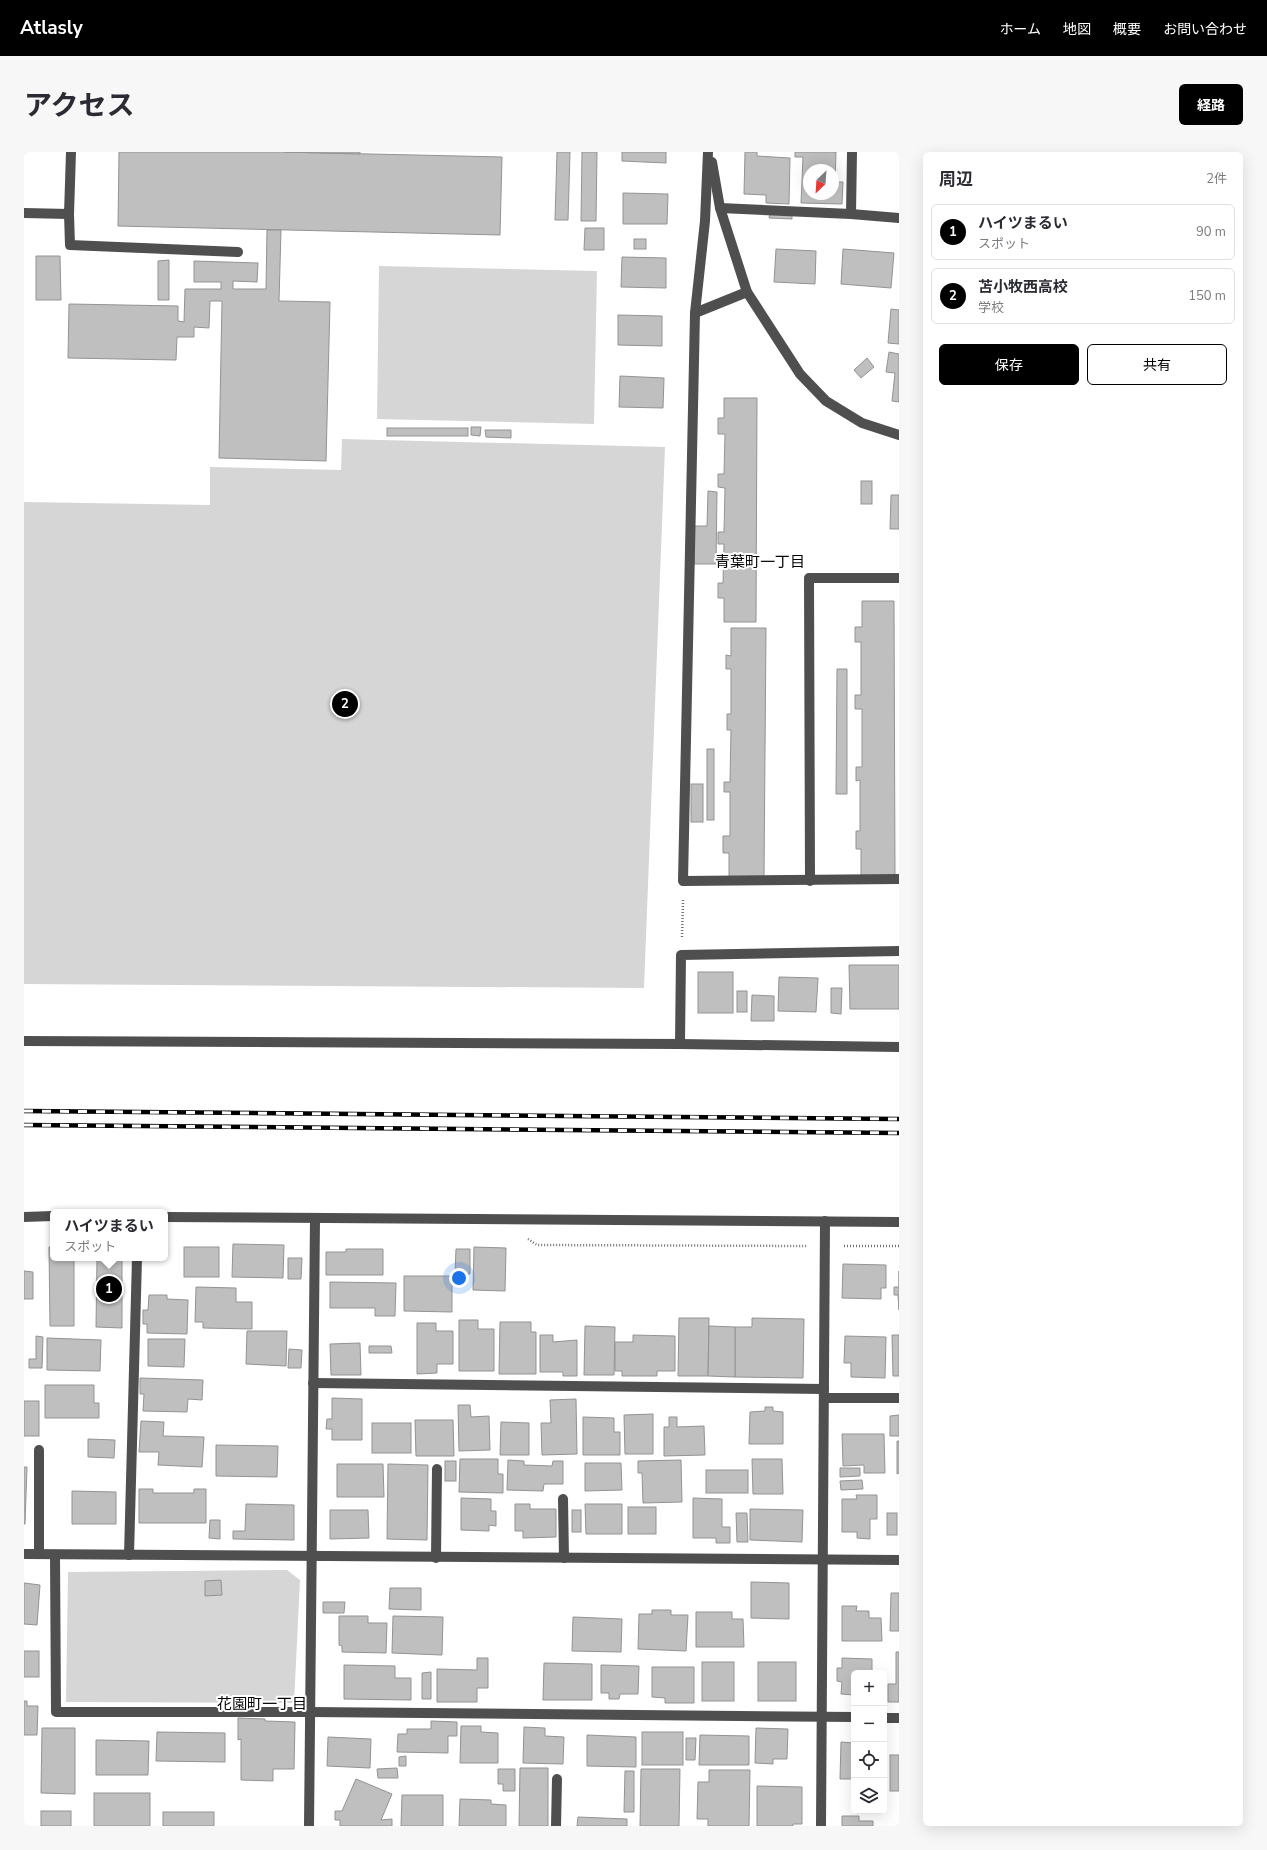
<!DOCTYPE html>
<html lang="ja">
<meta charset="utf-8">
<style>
:root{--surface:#fff;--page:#f7f7f7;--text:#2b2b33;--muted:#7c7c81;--line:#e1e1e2;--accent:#000}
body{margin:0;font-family:"Nunito Sans","Noto Sans JP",sans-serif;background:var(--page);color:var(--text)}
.controls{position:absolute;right:12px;bottom:12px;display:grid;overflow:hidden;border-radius:6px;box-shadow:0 4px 16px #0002}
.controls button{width:36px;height:36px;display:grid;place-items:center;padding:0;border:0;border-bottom:1px solid var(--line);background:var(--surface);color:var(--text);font:20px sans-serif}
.compass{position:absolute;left:779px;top:12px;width:36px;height:36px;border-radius:50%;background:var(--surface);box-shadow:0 4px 16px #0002;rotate:205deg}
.you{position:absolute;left:435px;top:1126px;width:14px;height:14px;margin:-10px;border:3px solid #fff;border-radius:50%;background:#1a73e8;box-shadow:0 0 0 6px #1a73e833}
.badge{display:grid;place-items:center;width:26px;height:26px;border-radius:50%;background:var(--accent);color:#fff;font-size:13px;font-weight:700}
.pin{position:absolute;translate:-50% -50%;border:2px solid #fff;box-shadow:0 1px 4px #0006}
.popup{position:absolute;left:26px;top:1057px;width:118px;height:52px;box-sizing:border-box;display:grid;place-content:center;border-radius:6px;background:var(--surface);filter:drop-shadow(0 1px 3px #0005);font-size:13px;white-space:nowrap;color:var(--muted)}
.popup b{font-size:15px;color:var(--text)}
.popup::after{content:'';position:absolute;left:50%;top:100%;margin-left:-8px;border:8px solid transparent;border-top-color:var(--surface)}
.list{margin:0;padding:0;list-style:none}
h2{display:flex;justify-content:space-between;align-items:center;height:52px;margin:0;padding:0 16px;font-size:17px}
h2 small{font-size:13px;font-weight:400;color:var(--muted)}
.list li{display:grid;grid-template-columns:26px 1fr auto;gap:12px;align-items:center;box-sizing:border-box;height:56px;margin:0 8px 8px;padding:0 8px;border:1px solid var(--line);border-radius:6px}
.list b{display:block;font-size:15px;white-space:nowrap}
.list p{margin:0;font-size:13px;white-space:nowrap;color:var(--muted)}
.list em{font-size:13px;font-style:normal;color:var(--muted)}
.actions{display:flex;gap:8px;padding:12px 16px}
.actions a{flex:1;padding:9px 0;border:1px solid var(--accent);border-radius:6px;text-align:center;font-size:14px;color:var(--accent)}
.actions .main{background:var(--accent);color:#fff}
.icon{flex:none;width:22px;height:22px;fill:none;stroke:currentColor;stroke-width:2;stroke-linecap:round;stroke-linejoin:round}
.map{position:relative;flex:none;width:875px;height:1674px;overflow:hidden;border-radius:6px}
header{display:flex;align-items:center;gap:24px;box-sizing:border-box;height:56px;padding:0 20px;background:var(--accent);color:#fff}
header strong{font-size:19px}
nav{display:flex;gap:22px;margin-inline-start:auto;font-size:14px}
.intro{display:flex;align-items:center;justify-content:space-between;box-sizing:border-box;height:96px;padding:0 24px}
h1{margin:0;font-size:28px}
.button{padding:10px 18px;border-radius:6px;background:var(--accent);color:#fff;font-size:14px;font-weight:700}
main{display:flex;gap:24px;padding:0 24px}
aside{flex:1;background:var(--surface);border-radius:6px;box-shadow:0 4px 16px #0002}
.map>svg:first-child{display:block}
.green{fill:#d6d6d6}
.building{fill:#bfbfbf;stroke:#939393;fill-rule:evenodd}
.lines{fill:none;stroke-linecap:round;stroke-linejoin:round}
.path{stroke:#717171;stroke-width:2.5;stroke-dasharray:1 2;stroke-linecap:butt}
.minor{stroke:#4f4f4f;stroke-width:10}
.rail-casing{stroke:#000;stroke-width:4.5}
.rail{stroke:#fff;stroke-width:3;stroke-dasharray:9;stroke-linecap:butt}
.labels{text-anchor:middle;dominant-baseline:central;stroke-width:4;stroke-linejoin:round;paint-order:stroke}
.neighbourhood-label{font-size:15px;fill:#000;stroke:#fff}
</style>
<header>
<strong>Atlasly</strong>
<nav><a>ホーム</a><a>地図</a><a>概要</a><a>お問い合わせ</a></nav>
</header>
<div class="intro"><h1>アクセス</h1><a class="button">経路</a></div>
<main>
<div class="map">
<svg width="875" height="1674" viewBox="0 0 875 1674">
<rect width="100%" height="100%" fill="#fff"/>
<g class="green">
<polygon points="355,114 573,119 570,272 353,267"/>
<polygon points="318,287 641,295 620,836 0,832 0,350 186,353 186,315 317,318"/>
<polygon points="263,1418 276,1428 270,1551 42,1550 44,1420"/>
</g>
<g class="building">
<polygon points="95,0 260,0 478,5 476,83 94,74"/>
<polygon points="260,0 336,0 336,2"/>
<polygon points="533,0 546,0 544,68 531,68"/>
<polygon points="558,0 573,0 572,69 557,69"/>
<polygon points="598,0 642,0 642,11 598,9"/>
<polygon points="721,0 733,0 733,4 766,6 765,52 742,51 742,43 720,42"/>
<path d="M 771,0 L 812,0 L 811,30 L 819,30 L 818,52 L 777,51 L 779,5 L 771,5 ZM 785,18 L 809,18 L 809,42 L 785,42 Z"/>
<polygon points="599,41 644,42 643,72 599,72"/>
<polygon points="746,59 768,60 768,67 745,66"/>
<polygon points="561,76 580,76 580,98 560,98"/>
<polygon points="243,78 257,78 255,149 306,150 302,309 195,306 198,149 186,149 185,176 170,175 170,185 153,185 152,208 44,206 45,152 154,154 154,169 160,170 161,137 197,137 197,130 170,130 170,109 234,111 233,130 209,129 209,137 242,137"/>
<rect x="610" y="87" width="12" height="10"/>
<polygon points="752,97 792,99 791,132 750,130"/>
<polygon points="819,97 870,101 867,136 817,132"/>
<polygon points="12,104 36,104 37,148 12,148"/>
<polygon points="598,105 642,106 642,136 597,135"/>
<polygon points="145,108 145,148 134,148 134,109"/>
<polygon points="867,157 875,158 875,192 864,191"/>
<polygon points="594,163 638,164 638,194 594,193"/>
<polygon points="865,200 875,202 875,250 868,249 871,221 862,220"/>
<polygon points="843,206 850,215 837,226 830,218"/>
<polygon points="596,224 640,226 639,256 595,255"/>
<polygon points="700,246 733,246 732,470 700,470 700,446 694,446 694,431 699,431 700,392 694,392 694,380 700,380 701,336 694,335 694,322 700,322 701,282 694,282 694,266 700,266"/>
<polygon points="447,275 457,275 456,284 447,283"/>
<rect x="363" y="276" width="81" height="8"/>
<polygon points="461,278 487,278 487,286 462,285"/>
<rect x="837" y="329" width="11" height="23"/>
<polygon points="684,339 693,340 692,412 670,412 670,374 683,374"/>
<polygon points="867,343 875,343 875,377 866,377"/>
<polygon points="838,449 870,449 871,724 837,724 837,697 832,697 832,679 836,679 836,628 832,629 832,615 838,615 838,557 831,557 831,543 837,543 837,490 831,490 831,475 838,475"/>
<polygon points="707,476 742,476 740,725 705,725 705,701 699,701 699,684 706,684 706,640 700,640 700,630 706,630 707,578 703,578 703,562 707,562 707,517 702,517 702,503 707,504"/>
<polygon points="813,517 823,517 823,642 812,642"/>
<rect x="683" y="597" width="7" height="71"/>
<rect x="667" y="632" width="12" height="38"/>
<polygon points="825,813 875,813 875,857 826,857"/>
<rect x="674" y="820" width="35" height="41"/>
<polygon points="755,825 794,826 792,860 754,859"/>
<polygon points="807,836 818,836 817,862 807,861"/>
<rect x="713" y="839" width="10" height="21"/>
<polygon points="728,843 750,844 750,869 727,869"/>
<polygon points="209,1092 260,1093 259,1126 208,1125"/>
<polygon points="25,1095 29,1095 29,1106 50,1106 50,1174 26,1174"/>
<rect x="160" y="1095" width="35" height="30"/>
<polygon points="450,1095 482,1096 481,1139 449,1138"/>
<polygon points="322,1097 359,1097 359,1123 302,1123 302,1100 322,1100"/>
<polygon points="432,1097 446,1097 446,1122 431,1121"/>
<polygon points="73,1106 98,1106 98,1176 72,1175"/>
<polygon points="264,1106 278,1106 277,1127 264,1127"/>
<polygon points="819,1112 862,1113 862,1136 857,1136 857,1147 818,1146"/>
<polygon points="0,1119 9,1120 9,1147 0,1147"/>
<polygon points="875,1119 875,1158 874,1143 870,1143 870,1135 875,1135"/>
<polygon points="380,1124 428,1124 428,1160 380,1159"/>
<polygon points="306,1130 372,1131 371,1164 351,1164 351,1156 306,1156"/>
<polygon points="172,1135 212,1136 212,1150 228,1150 228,1177 179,1176 179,1170 171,1170"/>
<polygon points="125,1143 143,1143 143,1147 164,1148 163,1182 123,1181 123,1172 119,1172 119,1158 124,1158"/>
<polygon points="655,1166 685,1166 684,1224 654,1224"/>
<polygon points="728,1166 780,1167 779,1226 711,1225 711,1175 728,1175"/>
<polygon points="435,1168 454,1168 454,1177 470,1177 470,1219 435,1219"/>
<polygon points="476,1170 507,1170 507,1180 512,1180 512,1222 475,1222"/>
<polygon points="393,1171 412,1171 412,1179 429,1179 429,1212 413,1212 413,1221 393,1222"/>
<polygon points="561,1174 591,1175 590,1223 560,1223"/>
<polygon points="685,1174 711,1175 711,1225 684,1224"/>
<polygon points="223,1179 263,1179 262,1214 222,1212"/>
<polygon points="516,1183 529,1183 529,1190 553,1188 553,1224 539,1224 539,1220 516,1220"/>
<polygon points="609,1183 651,1184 651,1219 633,1219 633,1224 598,1224 598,1219 591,1219 591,1190 609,1190"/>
<polygon points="868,1183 875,1183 875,1224 869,1224"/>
<polygon points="12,1184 19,1185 18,1216 5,1216 5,1207 12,1207"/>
<polygon points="821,1184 862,1185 861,1226 827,1225 827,1211 820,1211"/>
<polygon points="23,1186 77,1188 76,1219 23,1218"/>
<polygon points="124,1187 161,1187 160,1215 124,1214"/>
<polygon points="336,1191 337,1223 307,1223 306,1192"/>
<polygon points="345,1194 367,1194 368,1201 345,1201"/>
<polygon points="265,1197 278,1198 277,1216 264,1216"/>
<polygon points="116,1226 179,1228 178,1248 164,1247 163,1260 119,1259 120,1242 116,1242"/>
<polygon points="21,1233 70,1233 70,1251 75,1251 75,1266 21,1266"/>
<polygon points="308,1246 338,1247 338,1288 308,1288 308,1277 302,1277 303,1267 308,1267"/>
<polygon points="552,1247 553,1302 518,1303 517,1271 527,1271 526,1248"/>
<rect x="0" y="1249" width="15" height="35"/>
<polygon points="434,1253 446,1253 447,1265 465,1264 466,1298 435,1299"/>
<polygon points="741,1255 749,1255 749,1259 759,1260 759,1292 725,1292 726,1260 741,1259"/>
<polygon points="629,1262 629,1302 601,1302 600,1263"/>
<polygon points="875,1263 875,1284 866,1284 866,1264"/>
<polygon points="559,1265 590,1266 590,1280 596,1280 596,1303 559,1303"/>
<polygon points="645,1265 653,1265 653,1275 680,1274 681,1303 640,1304 640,1275 645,1275"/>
<polygon points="391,1268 429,1268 430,1304 392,1304"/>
<polygon points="117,1269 140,1270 139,1284 180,1285 178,1315 134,1313 135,1300 115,1300"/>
<polygon points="477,1270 505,1271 505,1303 476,1303"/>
<rect x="348" y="1271" width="39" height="30"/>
<polygon points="818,1282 860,1282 861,1321 840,1321 840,1313 819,1314"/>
<polygon points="64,1287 91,1288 90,1306 64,1305"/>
<polygon points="873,1289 875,1289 875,1321 873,1322"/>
<polygon points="192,1293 254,1294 253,1325 192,1324"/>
<polygon points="436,1307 474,1307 474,1322 479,1322 479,1341 435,1340"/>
<polygon points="728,1307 758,1307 759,1342 729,1342"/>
<polygon points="484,1308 500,1309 500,1313 528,1314 529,1309 539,1309 539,1332 520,1332 519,1339 483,1338"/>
<polygon points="657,1308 658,1350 619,1351 618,1321 614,1321 614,1309"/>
<rect x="421" y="1309" width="11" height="20"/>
<polygon points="561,1311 597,1311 598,1338 561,1339"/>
<polygon points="313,1312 359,1312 360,1345 313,1345"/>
<polygon points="364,1312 404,1313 403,1388 363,1387"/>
<polygon points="0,1315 3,1315 1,1372 0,1372"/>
<polygon points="816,1316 836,1316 836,1324 816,1325"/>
<rect x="682" y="1318" width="42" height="23"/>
<polygon points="838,1328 839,1337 817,1338 816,1329"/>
<polygon points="115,1337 129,1337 129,1341 170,1341 170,1337 182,1337 182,1371 115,1371"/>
<polygon points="48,1339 92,1340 92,1372 48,1372"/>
<polygon points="832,1343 853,1343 853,1367 846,1367 846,1387 833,1386 833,1380 818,1380 818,1347 833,1347"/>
<polygon points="437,1346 467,1347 467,1359 472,1359 472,1374 465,1373 465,1379 437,1378"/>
<polygon points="669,1346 698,1347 698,1375 706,1375 706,1391 692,1391 692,1386 669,1386"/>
<polygon points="222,1352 270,1353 270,1388 209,1387 209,1379 221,1379"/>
<polygon points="491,1352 506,1352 506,1357 532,1357 532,1385 499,1386 499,1379 491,1379"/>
<polygon points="561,1352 598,1352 598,1382 562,1382"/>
<rect x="604" y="1355" width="28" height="27"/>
<polygon points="726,1357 779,1358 778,1390 726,1388"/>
<polygon points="306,1358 344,1358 345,1386 306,1387"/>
<rect x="548" y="1358" width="9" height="22"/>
<polygon points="712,1361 723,1361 724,1390 713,1390"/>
<rect x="863" y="1361" width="10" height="22"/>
<polygon points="186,1368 196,1368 196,1387 185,1386"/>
<polygon points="197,1428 198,1443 181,1444 181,1429"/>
<polygon points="727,1430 765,1431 765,1467 727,1466"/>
<polygon points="0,1431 16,1433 13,1473 0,1472"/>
<polygon points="366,1436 397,1436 397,1458 365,1457"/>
<polygon points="867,1441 875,1441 875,1479 866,1479"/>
<polygon points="299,1450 321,1450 320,1461 299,1461"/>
<polygon points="818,1454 833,1454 832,1459 845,1459 845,1466 857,1466 858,1489 818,1489"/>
<polygon points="628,1458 647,1458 647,1463 664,1463 662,1499 614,1497 615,1462 628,1462"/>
<polygon points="672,1460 708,1460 708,1467 719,1467 720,1495 672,1495"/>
<polygon points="315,1464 344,1464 344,1471 363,1471 362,1501 318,1500 318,1494 315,1493"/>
<polygon points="369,1464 419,1465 418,1503 368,1501"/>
<polygon points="549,1465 598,1467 597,1500 548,1499"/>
<rect x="0" y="1499" width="15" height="26"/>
<polygon points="872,1500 875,1500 875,1550 864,1550 864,1532 872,1532"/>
<polygon points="453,1506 464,1506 464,1536 453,1536 453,1550 413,1550 413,1517 453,1518"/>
<polygon points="818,1506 848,1507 848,1521 830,1521 830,1543 817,1542 818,1530 813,1529 813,1516 818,1516"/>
<rect x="678" y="1510" width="32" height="39"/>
<rect x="734" y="1510" width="38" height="39"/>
<polygon points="520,1511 568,1512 568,1548 519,1548"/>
<polygon points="320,1513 371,1514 371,1526 387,1526 387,1548 320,1547"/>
<polygon points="577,1513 615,1514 614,1542 596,1542 595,1547 585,1547 585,1541 577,1541"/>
<polygon points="628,1515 670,1515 670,1551 641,1551 641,1546 628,1545"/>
<polygon points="407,1520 407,1547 398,1547 398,1521"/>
<polygon points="0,1549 3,1549 3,1554 14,1554 13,1583 0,1583"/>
<polygon points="214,1566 241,1567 241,1569 271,1570 270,1617 249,1617 249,1629 217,1628 217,1587 214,1588"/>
<polygon points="407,1569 433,1570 433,1584 424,1584 424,1601 373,1600 374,1582 383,1582 383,1577 407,1577"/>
<polygon points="437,1574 457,1574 457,1580 474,1581 474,1611 436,1611"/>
<polygon points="500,1575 521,1576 521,1584 540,1585 539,1612 499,1611"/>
<polygon points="18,1576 51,1576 51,1642 17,1641"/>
<polygon points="732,1576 764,1577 763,1607 749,1607 749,1612 731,1611"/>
<polygon points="133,1580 201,1581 201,1610 132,1609"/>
<rect x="618" y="1580" width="41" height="33"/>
<polygon points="563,1583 612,1585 612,1615 563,1614"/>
<polygon points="676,1583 725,1584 725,1613 675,1613"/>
<polygon points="304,1585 347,1587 346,1616 303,1614"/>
<polygon points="662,1586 672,1586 671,1608 662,1608"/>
<polygon points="72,1588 125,1589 124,1623 72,1623"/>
<polygon points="817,1590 830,1591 830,1627 816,1627"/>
<rect x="866" y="1603" width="9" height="36"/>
<polygon points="382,1604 382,1614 375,1614 375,1605"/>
<polygon points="373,1616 374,1626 354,1626 353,1617"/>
<polygon points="496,1616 524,1616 524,1674 495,1674"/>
<polygon points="474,1617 491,1617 491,1639 479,1639 479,1632 474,1632"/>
<polygon points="617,1617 656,1617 655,1674 616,1674"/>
<polygon points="685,1618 726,1618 725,1674 684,1674 684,1667 673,1667 674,1630 685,1630"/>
<polygon points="601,1619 610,1619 610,1660 600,1660"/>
<polygon points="332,1627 368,1642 357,1668 368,1667 368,1674 316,1674 316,1668 311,1668 311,1659 318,1659"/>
<polygon points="733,1634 778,1635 778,1672 769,1672 769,1674 733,1674"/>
<rect x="70" y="1641" width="56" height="33"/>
<polygon points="378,1643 419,1643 419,1674 377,1674"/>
<polygon points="436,1647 467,1648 467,1652 482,1653 482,1674 435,1674"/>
<rect x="17" y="1659" width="30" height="15"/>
<rect x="139" y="1660" width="51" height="14"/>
<polygon points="818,1664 835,1664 835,1669 849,1669 849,1674 818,1674"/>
<polygon points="554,1665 603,1667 603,1674 553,1674"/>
</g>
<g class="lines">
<g class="path">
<polyline points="658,785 659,748"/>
<polyline points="504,1087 513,1093 783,1094"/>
<polyline points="820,1094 875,1094"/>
</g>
<g class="minor">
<polyline points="684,0 681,69 671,161 659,729 875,727"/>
<polyline points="688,10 696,56 723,140 776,222 802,249 838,271 875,283"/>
<polyline points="696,56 827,62 875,66"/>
<polyline points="0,61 45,62 47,0"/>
<polyline points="45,62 46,93 214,100"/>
<polyline points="827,62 828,0"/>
<polyline points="671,161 723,140"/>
<polyline points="786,729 785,426 875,426"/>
<polyline points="0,889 656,892 875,895"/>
<polyline points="656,892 657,803 875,799"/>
<polyline points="0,1065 29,1064"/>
<polyline points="141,1065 875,1070"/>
<polyline points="289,1231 800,1237"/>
<polyline points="800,1246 875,1246"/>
<polyline points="539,1347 540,1406"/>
<polyline points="0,1402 875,1408"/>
<polyline points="15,1402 15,1298"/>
<polyline points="31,1403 32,1560 286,1560 830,1565"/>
<polyline points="105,1403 113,1106"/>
<polyline points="412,1406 413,1317"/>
<polyline points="860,1566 875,1566"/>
<polyline points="285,1674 291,1067"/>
<polyline points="532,1674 533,1627"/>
<polyline points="797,1674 801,1069"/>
</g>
<defs>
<g id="rail">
<polyline points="0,959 875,967"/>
<polyline points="0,973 875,981"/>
</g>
</defs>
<use href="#rail" class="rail-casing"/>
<use href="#rail" class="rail"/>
</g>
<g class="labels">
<g class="neighbourhood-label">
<text x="736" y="410">青葉町一丁目</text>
<text x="238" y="1552">花園町一丁目</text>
</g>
</g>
</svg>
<div class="controls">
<button>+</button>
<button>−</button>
<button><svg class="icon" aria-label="locate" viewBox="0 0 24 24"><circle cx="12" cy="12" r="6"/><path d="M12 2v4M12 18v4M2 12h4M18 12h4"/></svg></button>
<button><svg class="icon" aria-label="layers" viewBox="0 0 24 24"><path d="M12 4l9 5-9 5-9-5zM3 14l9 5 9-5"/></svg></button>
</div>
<svg class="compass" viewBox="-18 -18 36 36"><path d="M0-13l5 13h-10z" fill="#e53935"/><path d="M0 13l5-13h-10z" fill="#7c7c81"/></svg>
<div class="you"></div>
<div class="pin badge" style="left:85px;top:1137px">1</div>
<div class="popup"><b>ハイツまるい</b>スポット</div>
<div class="pin badge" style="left:321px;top:552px">2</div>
</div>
<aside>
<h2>周辺<small>2件</small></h2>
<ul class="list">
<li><span class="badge">1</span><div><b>ハイツまるい</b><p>スポット</p></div><em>90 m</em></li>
<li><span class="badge">2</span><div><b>苫小牧西高校</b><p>学校</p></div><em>150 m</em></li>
</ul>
<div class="actions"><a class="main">保存</a><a>共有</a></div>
</aside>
</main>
